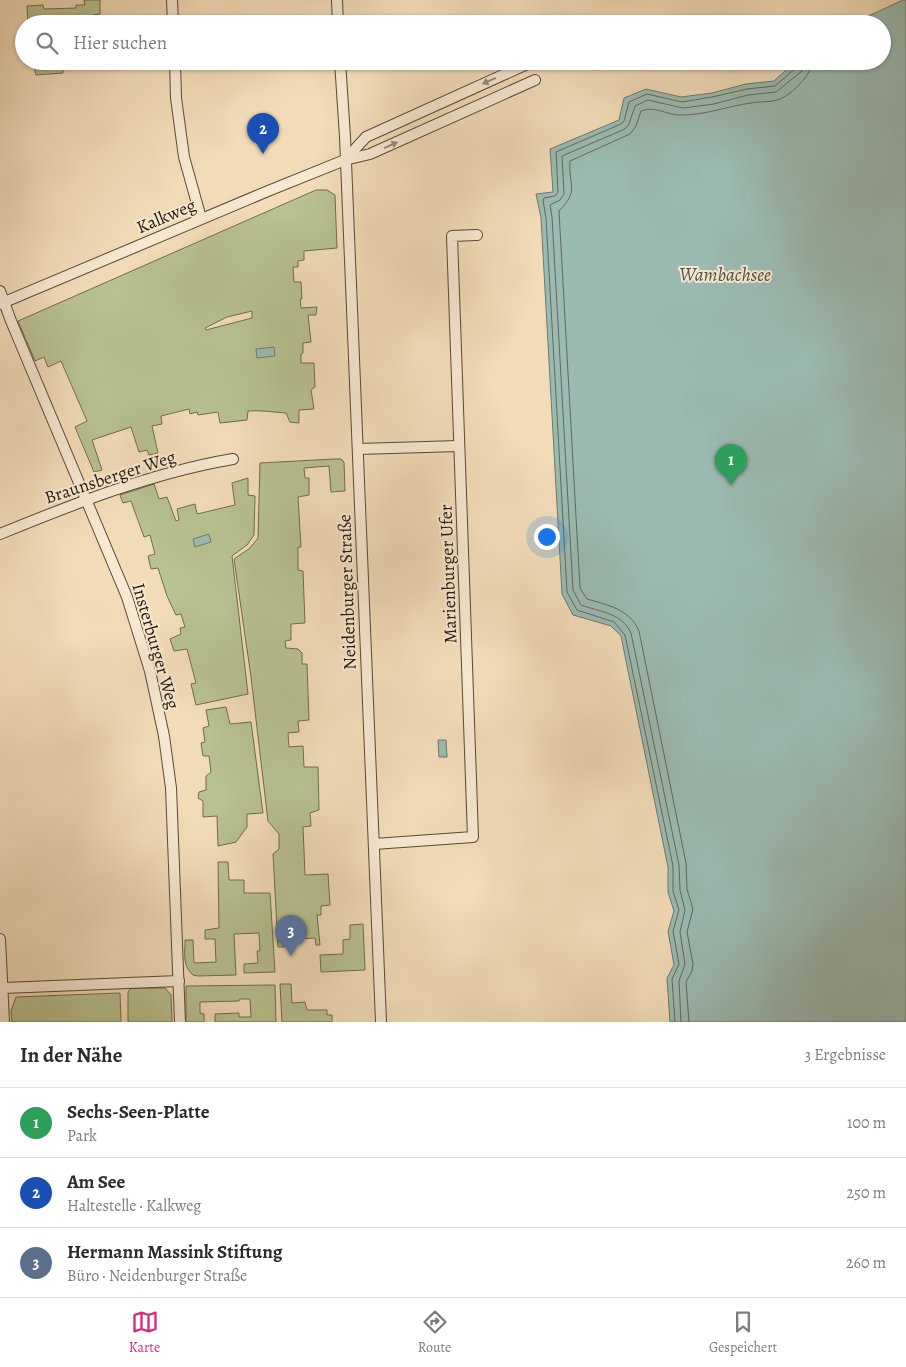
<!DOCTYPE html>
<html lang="de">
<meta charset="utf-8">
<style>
:root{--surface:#fff;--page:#f2f2f3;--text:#2b2b33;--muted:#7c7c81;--line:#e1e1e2;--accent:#db2777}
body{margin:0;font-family:Alegreya,serif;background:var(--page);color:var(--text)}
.you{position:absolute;left:546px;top:536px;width:18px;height:18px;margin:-12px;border:4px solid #fff;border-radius:50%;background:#1a73e8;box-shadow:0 0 0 8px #1a73e833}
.badge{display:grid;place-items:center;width:32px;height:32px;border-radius:50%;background:var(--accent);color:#fff;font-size:16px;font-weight:700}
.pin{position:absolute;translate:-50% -41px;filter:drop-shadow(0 1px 2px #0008)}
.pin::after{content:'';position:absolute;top:26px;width:18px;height:15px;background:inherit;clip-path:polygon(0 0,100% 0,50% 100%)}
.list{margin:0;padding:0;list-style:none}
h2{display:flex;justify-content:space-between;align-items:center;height:65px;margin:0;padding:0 20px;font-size:21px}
h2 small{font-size:16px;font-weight:400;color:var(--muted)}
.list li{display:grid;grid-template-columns:32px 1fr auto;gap:15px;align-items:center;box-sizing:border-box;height:70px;padding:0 20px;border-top:1px solid var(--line)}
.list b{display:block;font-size:19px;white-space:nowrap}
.list p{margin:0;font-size:16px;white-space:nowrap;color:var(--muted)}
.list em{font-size:16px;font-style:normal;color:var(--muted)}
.icon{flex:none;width:28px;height:28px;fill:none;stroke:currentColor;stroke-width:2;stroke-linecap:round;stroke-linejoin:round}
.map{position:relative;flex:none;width:906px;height:1022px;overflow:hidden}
.search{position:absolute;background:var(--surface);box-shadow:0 1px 4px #0004;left:15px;right:15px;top:15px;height:55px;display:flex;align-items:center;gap:12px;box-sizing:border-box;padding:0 18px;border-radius:28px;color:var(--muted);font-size:19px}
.sheet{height:275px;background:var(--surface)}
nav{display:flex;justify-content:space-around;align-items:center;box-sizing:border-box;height:70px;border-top:1px solid var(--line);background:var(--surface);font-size:14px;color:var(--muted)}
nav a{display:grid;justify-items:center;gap:2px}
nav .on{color:var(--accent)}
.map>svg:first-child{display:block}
.green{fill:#b8c190;stroke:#6e6c4e;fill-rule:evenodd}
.water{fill:#9bbbb2;stroke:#6c7970}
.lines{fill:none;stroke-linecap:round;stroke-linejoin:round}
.shore{stroke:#606960;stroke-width:1}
.street-casing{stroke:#584838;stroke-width:12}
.street{stroke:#f7e8d1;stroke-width:10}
.oneway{fill:#988a79}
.labels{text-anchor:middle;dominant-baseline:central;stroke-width:4;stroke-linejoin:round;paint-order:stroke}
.street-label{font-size:18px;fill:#25170d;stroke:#f7e8d1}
.water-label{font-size:19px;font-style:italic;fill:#4e5047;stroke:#f7e8d1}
</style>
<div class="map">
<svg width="906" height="1022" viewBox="0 0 906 1022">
<rect width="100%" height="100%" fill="#f2dcb8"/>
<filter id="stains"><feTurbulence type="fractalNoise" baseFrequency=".004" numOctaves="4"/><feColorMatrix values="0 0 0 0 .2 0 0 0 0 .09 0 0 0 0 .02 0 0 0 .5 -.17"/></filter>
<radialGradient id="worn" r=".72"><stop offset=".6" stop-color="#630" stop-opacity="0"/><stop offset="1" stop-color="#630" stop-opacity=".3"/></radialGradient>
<g class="green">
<polygon points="84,0 100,0 100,14 93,15 93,24 28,24 27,6 43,5 44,9 76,8 76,5 85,5"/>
<polygon points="33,61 63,61 63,73 36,75"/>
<path d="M 316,190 L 327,190 L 335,195 L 337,248 L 304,251 L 304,260 L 298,261 L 298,267 L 293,267 L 294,282 L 301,282 L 302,299 L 300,299 L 301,308 L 317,307 L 316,315 L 308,315 L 311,342 L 303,343 L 303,353 L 301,354 L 301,363 L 314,363 L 315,387 L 311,390 L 314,409 L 299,410 L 299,423 L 290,422 L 286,413 C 273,412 259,410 248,411 L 247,420 L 220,423 L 218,412 L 198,415 L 197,412 L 190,414 L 189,409 L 161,416 L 162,424 L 152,426 L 158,453 L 149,455 L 147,450 L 139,452 L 131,427 L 92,440 L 102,470 L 94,472 L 75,427 L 87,421 L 61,361 L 48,367 L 44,357 L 35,361 L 18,321 ZM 252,311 L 252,318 L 206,330 L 205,328 L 227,317 Z"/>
<polygon points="334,459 341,459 344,462 345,491 331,492 329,466 304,468 305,478 309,478 309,495 298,497 301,547 298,547 298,570 303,571 305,623 291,624 291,640 285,641 286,648 298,649 302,653 302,664 307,664 309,720 298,721 299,732 288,733 289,747 303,746 304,767 318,767 319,810 310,813 311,826 303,827 305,875 328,874 330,905 321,906 321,915 317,915 320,945 316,945 315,938 284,940 284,947 278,947 273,854 279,849 279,834 268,821 251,677 234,559 250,548 258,538 260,463"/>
<polygon points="248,478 248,495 255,496 254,535 247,545 232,556 248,694 196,705 191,684 196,683 187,649 174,651 170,639 181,634 180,628 185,627 181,614 176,615 167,596 158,568 151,569 148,556 155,554 150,535 144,537 131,501 123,503 120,495 154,484 159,499 167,497 176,521 179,520 177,509 195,504 197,514 235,505 232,483"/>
<polygon points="226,707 230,724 251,722 263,813 247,814 247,827 236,842 218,846 217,816 203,817 203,801 198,798 199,792 206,790 206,776 211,772 209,756 203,756 201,743 205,742 203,728 209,726 206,710"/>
<path d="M 218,862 L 228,862 L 229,880 L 244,880 L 244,893 L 270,893 L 275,972 L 244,973 L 244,964 L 258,963 L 257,951 L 260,951 L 259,933 L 234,934 L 236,975 L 198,976 L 193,975 C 182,965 185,954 185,940 L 193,940 L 194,963 L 216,962 L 215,939 L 205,939 L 205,930 L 219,928 Z"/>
<polygon points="363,924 365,970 321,972 320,955 343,954 343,940 350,939 350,925"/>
<polygon points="280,984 291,984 292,1003 305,1002 307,1010 327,1010 327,1015 332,1015 332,1022 282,1022"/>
<polygon points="275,985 276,1022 215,1022 215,1014 239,1013 239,1017 251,1017 250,999 240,999 239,1001 200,1002 200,1013 204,1014 204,1022 186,1022 186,986"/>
<polygon points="131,988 165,988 171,995 172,1022 128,1022 128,992"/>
<polygon points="120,993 121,1022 12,1022 11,1011 16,997"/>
</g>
<g class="water">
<polygon points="903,0 906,0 906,1022 670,1022 667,978 674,965 668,931 674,911 668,892 668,867 621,636 611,626 573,615 562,594 541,218 536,194 553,192 550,149 619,120 624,98 646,89 681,97 712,93 746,84 774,81 796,61 882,61 882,24 851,24"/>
<polygon points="274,347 275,356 257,358 256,349"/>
<polygon points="209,534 211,542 195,547 193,539"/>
<polygon points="438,740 446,740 447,757 439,757"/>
</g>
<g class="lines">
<g class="shore">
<polyline points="675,1022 672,979 679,964 673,931 679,910 673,891 673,866 625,635 614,622 577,610 567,592 546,218 543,200 544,198 555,196 558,192 556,152 621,124 624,121 629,102 647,94 682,102 712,97 747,89 775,86 797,67 799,61"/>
<path d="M 681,1022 L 679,981 L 685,964 L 680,932 L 685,910 L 680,890 L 679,865 L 631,633 C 622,613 600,612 581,605 L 573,590 L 552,217 L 550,205 L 560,200 L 564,194 L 562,156 L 625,129 L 629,124 L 635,106 L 648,100 L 683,108 L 714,104 L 748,95 L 776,92 L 802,71 L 805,61"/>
<path d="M 689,1022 L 686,982 L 692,971 L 693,964 L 687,932 L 693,909 L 687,889 L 686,863 L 639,631 C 630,609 607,605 587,599 L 580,588 L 559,211 C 580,190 568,186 570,161 L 630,134 L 636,126 L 641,111 C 655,105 668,116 682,115 C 706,115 728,106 751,103 C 761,101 773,103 782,98 C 793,93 812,74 813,61"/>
</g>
<defs>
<g id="street">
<polyline points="172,0 173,24"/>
<polyline points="337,0 338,24"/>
<polyline points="175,61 176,98 184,157 201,218"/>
<polyline points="340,61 345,137 381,1022"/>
<polyline points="345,160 366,137 534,61"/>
<polyline points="0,291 11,321 127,597 150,671 164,736 171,788 180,1022"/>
<polyline points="0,304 268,191 345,160 370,154 535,80"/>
<polyline points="358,449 459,446"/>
<path d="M 0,534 C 76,503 151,473 233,459"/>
<polyline points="374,844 473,837 452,236 477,235"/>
<polyline points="0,939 4,1022"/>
<polyline points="3,988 179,981"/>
</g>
</defs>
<use href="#street" class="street-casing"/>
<use href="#street" class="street"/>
</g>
<defs><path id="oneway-solid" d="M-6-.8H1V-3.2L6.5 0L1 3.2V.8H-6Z" transform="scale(1.25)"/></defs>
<g class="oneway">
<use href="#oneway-solid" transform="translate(489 81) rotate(156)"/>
<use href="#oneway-solid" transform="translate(391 145) rotate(-24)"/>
</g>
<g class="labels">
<g class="street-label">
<text transform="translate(166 216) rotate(-23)">Kalkweg</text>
<text transform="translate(110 477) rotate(-18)">Braunsberger Weg</text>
<text transform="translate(448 574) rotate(-92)">Marienburger Ufer</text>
<text transform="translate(347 592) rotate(-92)">Neidenburger Straße</text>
<text transform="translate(156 646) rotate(74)">Insterburger Weg</text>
</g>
<g class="water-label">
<text x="725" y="275">Wambachsee</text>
</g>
</g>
<rect width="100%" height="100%" filter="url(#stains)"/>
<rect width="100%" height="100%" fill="url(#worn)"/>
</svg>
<div class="you"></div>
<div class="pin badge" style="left:731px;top:485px;background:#2e9e5b">1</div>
<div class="pin badge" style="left:263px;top:154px;background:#1a4fb4">2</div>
<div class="pin badge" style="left:291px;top:956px;background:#5c6f8a">3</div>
<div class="search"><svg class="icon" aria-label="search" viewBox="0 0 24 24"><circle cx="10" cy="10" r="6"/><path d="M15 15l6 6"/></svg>Hier suchen</div>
</div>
<section class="sheet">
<h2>In der Nähe<small>3 Ergebnisse</small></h2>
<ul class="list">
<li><span class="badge" style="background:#2e9e5b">1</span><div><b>Sechs-Seen-Platte</b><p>Park</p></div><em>100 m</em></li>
<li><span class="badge" style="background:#1a4fb4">2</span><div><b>Am See</b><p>Haltestelle · Kalkweg</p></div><em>250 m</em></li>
<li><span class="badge" style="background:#5c6f8a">3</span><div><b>Hermann Massink Stiftung</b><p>Büro · Neidenburger Straße</p></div><em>260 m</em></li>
</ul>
</section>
<nav>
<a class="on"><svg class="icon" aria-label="map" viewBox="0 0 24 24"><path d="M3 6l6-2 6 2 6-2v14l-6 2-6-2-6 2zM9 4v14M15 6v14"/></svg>Karte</a>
<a><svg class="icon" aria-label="directions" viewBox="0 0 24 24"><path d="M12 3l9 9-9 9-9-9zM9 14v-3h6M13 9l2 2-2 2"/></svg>Route</a>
<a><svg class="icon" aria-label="saved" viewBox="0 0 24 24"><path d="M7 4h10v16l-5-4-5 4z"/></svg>Gespeichert</a>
</nav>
